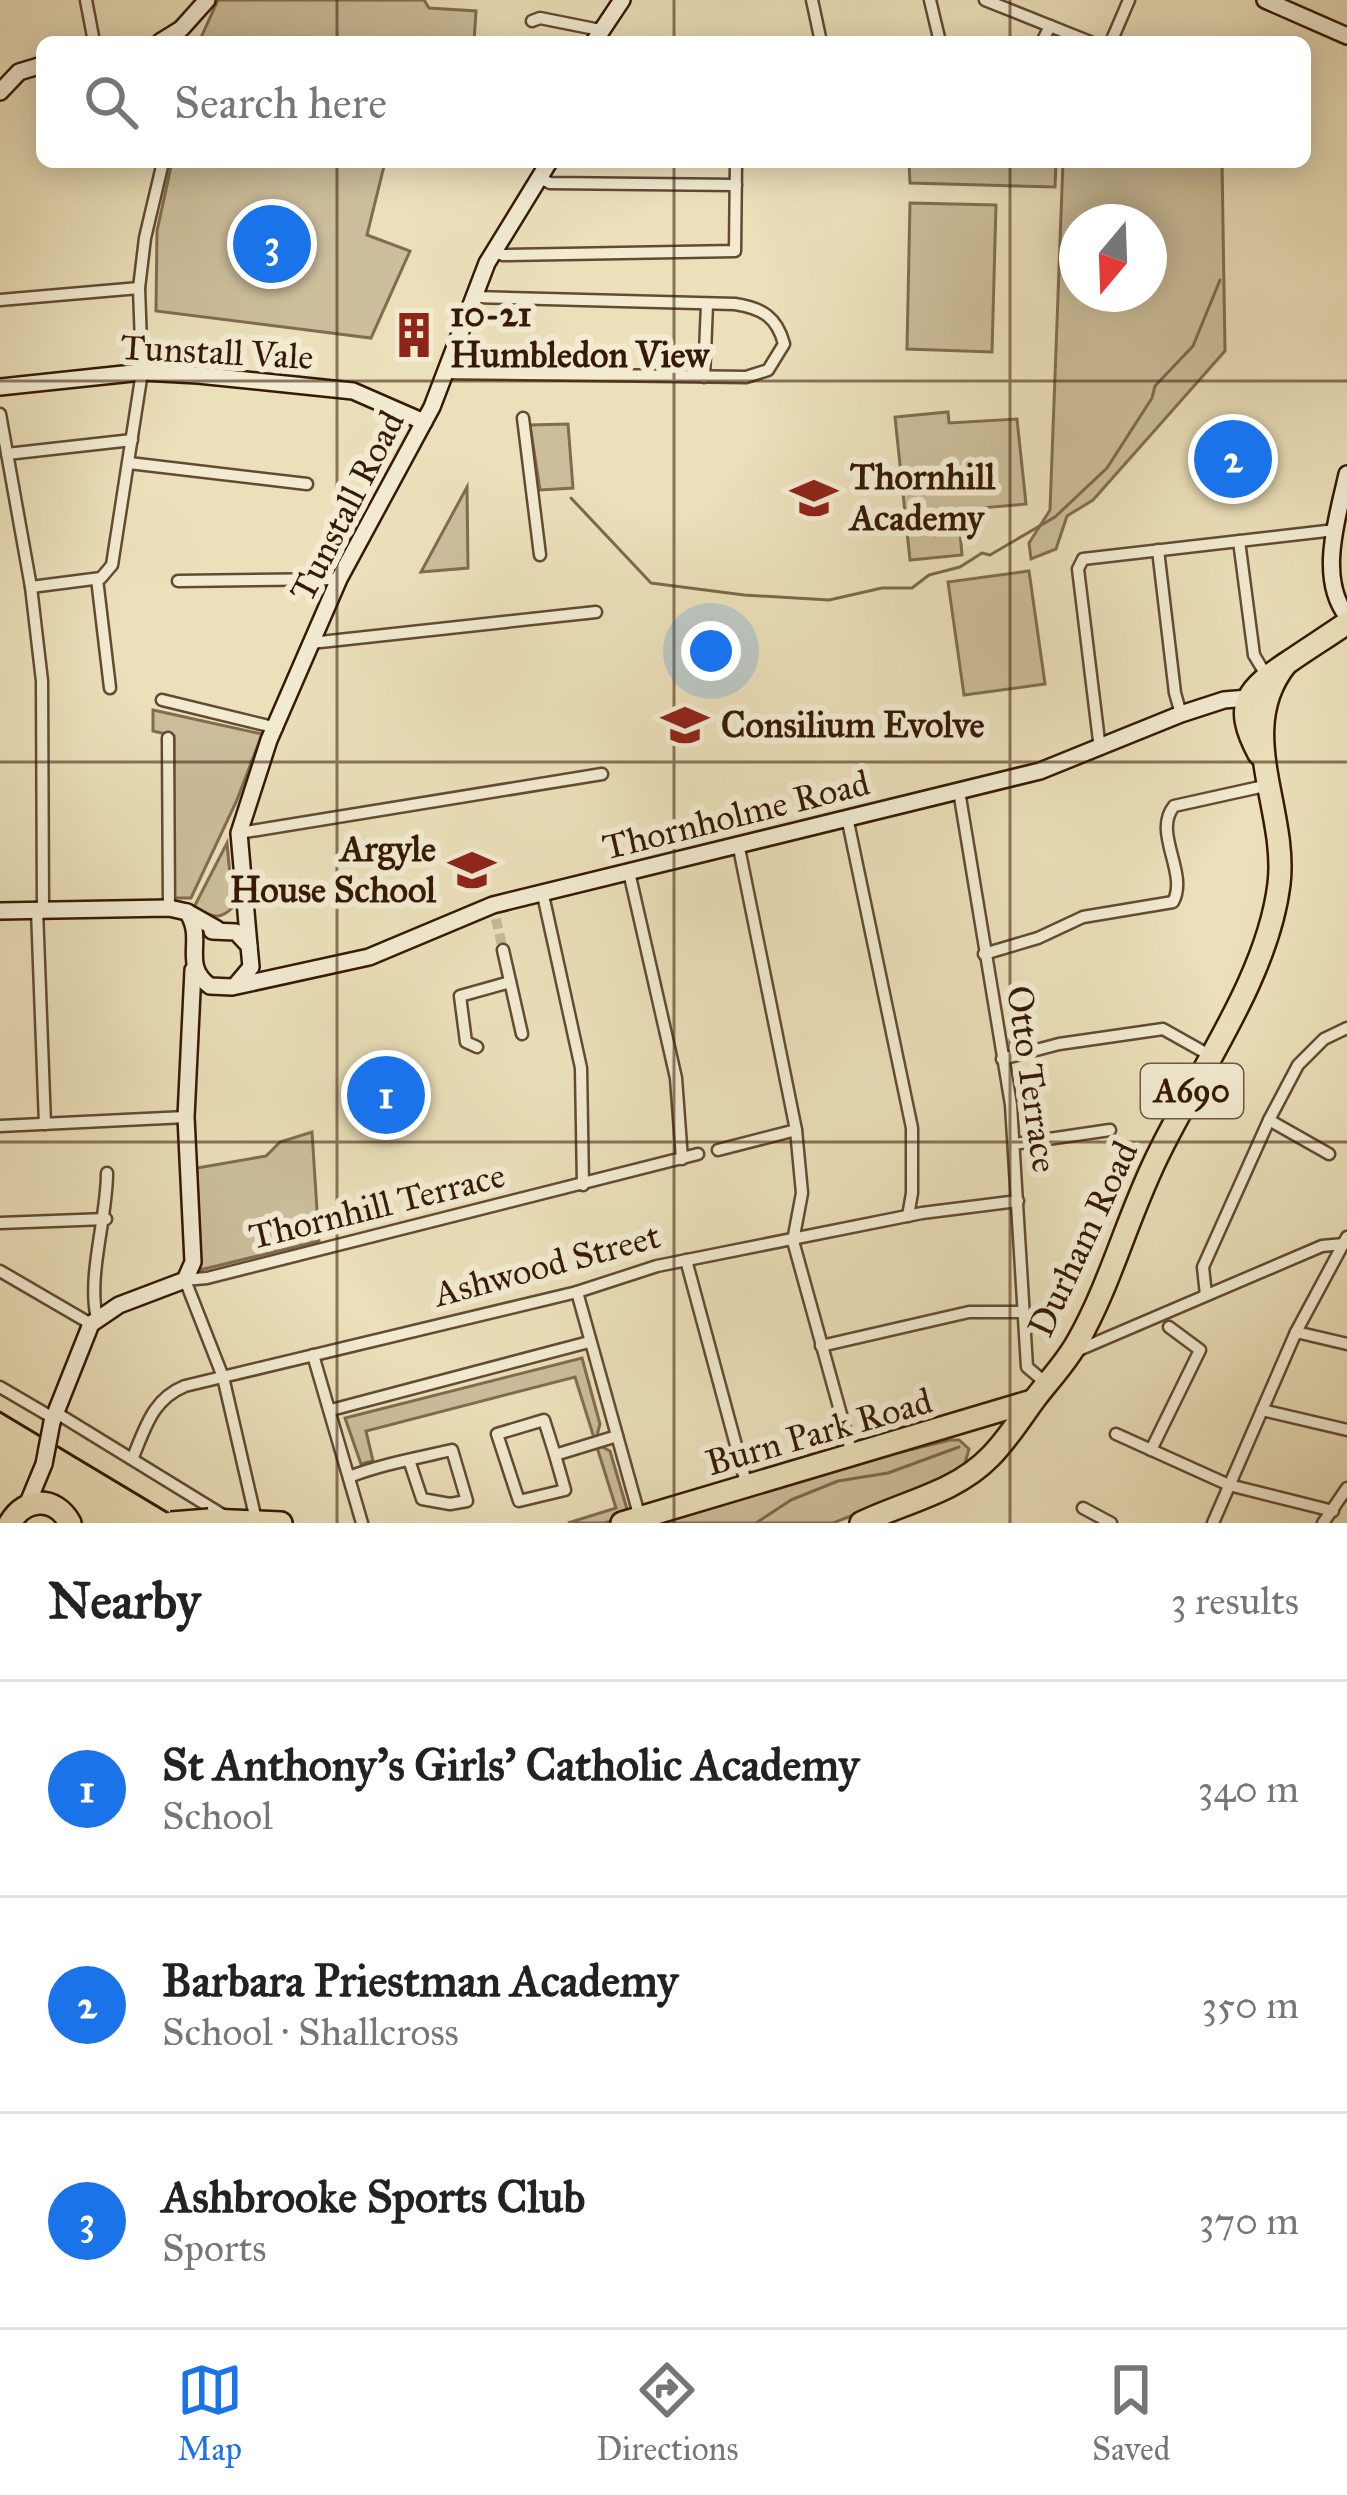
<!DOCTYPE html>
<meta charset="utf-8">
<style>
:root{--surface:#fff;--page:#f6f6f6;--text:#222;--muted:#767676;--line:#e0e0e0;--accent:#1a73e8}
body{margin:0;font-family:"IM FELL Great Primer",serif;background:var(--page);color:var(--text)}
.compass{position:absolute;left:1059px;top:204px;width:108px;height:108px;border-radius:50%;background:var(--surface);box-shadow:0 6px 30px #0003;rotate:199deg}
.you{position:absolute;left:711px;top:651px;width:42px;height:42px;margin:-30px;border:9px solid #fff;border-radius:50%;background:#1a73e8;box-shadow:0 0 0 18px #1a73e833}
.badge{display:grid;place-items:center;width:78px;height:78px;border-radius:50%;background:var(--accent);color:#fff;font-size:39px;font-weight:700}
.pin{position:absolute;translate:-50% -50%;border:6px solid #fff;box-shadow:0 3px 12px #0006}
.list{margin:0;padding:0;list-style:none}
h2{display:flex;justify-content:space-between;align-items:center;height:156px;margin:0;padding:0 48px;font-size:51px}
h2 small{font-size:39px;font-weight:400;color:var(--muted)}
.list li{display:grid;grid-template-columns:78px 1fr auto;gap:36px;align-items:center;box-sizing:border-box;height:216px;padding:0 48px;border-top:3px solid var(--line)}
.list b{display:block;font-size:45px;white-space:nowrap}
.list p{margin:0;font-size:39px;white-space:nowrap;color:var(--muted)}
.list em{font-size:39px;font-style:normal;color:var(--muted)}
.icon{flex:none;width:66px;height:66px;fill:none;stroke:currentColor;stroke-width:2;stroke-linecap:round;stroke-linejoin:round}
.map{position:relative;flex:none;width:1347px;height:1523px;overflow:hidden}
.search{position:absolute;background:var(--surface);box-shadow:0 6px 30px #0003;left:36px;right:36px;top:36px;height:132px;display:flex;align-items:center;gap:30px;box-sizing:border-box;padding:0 42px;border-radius:18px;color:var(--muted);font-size:45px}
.sheet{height:804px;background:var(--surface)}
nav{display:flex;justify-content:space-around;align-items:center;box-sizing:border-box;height:168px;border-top:3px solid var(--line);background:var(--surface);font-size:33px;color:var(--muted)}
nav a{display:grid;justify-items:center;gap:6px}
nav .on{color:var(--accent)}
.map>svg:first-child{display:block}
.green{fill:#ccbe9b;stroke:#816c50;stroke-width:3;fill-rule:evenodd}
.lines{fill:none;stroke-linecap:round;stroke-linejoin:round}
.stream{stroke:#7d684c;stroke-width:3}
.street-tunnel{stroke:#c7b896;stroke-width:10;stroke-dasharray:10 5;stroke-linecap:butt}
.street-casing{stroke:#634b32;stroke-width:15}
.secondary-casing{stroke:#361905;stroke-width:20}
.highway-casing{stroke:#361905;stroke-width:26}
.street{stroke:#f2ebd2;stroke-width:10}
.secondary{stroke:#f2ebd2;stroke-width:15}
.highway{stroke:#ebe0ba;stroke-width:21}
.tram{stroke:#361905;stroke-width:3}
.secondary-bridge-casing{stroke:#361905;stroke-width:20;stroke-linecap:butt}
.highway-bridge-casing{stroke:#361905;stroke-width:26;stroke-linecap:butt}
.secondary-bridge{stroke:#f2ebd2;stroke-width:15}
.highway-bridge{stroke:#ebe0ba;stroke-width:21}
.grid{fill:none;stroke:#361905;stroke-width:3;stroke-opacity:0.55}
.labels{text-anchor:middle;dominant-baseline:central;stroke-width:12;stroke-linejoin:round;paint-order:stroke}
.shield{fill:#f2ebd2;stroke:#6e5842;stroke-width:3}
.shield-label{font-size:33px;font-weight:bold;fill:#361905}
.poi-label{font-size:36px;font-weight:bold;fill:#361905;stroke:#f2ebd2;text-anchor:start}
.street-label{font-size:36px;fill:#361905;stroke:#f2ebd2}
</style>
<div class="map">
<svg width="1347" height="1523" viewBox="0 0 1347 1523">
<rect width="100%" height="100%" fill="#ebe0ba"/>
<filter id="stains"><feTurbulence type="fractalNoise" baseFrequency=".00167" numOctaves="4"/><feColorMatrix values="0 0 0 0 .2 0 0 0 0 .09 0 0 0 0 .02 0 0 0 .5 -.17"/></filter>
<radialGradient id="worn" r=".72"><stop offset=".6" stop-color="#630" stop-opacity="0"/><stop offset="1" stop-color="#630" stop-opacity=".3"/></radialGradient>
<g class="green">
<polygon points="218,0 424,0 429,8 476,11 474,42 199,42"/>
<polygon points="172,162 385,162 367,235 410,251 371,338 156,311 157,231"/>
<polygon points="909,162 1056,162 1055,187 910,183"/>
<path d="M 1063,162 L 1222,162 L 1225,351 L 1093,500 L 1067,516 L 1056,549 L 1031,559 L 1029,543 L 1050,510 ZM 1077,222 L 1149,222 L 1149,294 L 1077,294 Z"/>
<polygon points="910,203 996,205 992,352 907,349"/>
<polygon points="948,412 949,423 1017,419 1026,504 958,510 962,555 910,560 895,417"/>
<polygon points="568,424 573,488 540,490 530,425"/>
<polygon points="467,487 468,568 421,572"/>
<polygon points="1029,571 1045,684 964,695 948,582"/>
<polygon points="153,710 262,734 237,800 191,898 173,898 174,736 153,731"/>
<path d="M 227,843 L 233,907 C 219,922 211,916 194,907 Z"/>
<polygon points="312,1132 319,1241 200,1270 197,1168 266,1156 280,1142"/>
<polygon points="582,1358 600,1424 595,1443 610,1451 629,1516 604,1523 568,1523 616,1508 575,1377 366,1431 373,1461 361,1464 345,1418"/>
<polygon points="950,1440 959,1440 969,1449 964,1467 908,1494 833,1523 658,1523 856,1463"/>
</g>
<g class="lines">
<g class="stream">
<polyline points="571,498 651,583 744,595 829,600 882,588 912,588 929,575 960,567 982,553 990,555 1055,517 1107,468 1152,398 1155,386 1193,346 1220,280"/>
<polyline points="756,1523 791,1500 838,1481 888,1473 959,1447"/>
</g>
<polyline class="street-tunnel" points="496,919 503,950"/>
<defs>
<g id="street">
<polyline points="86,0 94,42"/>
<polyline points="812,0 821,42"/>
<polyline points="930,0 940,42"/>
<polyline points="985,0 1090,42"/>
<polyline points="532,21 540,18 600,30"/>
<polyline points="1042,42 1050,26"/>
<polyline points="1111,42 1129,0"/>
<polyline points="540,178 550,183 736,185"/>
<polyline points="493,251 503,255 735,251 736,162"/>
<polyline points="0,300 139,288"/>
<path d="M 446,373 L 746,377 L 768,370 L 784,344 C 777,317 762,308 735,304 L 474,297"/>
<polyline points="704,377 707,304"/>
<polyline points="0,414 31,587 42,681 43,910"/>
<polyline points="523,418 540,555"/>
<polyline points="7,454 132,440"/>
<polyline points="129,463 307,484"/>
<polyline points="1239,541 1254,655 1266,675"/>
<polyline points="1158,550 1175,693 1181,714"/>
<polyline points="97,579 110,688"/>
<polyline points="178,581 339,579"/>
<polyline points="31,587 101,578 112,565 142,372 139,288 145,238 163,162"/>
<polyline points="311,643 596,612"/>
<polyline points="162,700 277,728"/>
<polyline points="168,738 169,908"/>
<polyline points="1100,749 1078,569 1083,559 1335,530"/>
<polyline points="959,791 1011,1105 1027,1367 1047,1384"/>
<polyline points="847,817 912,1128 912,1193 908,1216"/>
<polyline points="239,833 602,774"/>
<polyline points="738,843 796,1130 802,1193 793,1241 852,1454"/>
<polyline points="629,872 676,1078 682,1159"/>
<polyline points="543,895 581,1068 583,1185"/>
<polyline points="37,910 45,1124"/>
<polyline points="503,950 522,1034"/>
<path d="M 984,954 L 1038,938 L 1083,917 L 1173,902 C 1189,873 1152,833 1174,806 L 1269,785"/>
<polyline points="477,1047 466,1042 460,996 510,982"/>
<polyline points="1002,1059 1059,1044 1163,1029 1211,1056"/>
<polyline points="1269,1120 1329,1154"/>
<polyline points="0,1126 186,1117"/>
<polyline points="1014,1144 1110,1130"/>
<polyline points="718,1150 796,1130"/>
<polyline points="0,1223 106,1219"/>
<polyline points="686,1260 747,1486"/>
<polyline points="0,1271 91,1324"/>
<polyline points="577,1292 640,1518"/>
<polyline points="1206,1295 1203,1267 1269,1120 1298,1065 1324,1039 1347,1028"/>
<path d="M 97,1319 C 87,1275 107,1219 107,1173"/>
<polyline points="1296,1332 1347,1344"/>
<polyline points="821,1346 969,1312 1023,1312"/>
<polyline points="1074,1352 1322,1246 1344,1244"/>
<polyline points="313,1355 362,1523"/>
<polyline points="0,1387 53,1418"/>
<polyline points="331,1410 589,1342"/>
<polyline points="1262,1410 1347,1430"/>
<polyline points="55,1412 226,1517"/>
<polyline points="1116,1434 1229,1485 1333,1511"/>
<polyline points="1151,1450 1200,1350 1169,1327"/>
<polyline points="555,1455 565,1490 519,1501 497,1434 544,1420 555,1455 617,1436"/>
<path d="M 133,1457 C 146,1426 153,1399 185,1386 L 577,1292 L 657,1266 L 922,1213 L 1018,1201"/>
<path d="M 349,1477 C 382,1464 418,1458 452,1450 L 467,1501 L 450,1504 L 422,1499 L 409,1460"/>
<polyline points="1083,1508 1111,1523"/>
<polyline points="256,1520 223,1377 185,1280 207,1278 698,1154"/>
<polyline points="1213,1523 1296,1332 1347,1237"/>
<polyline points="1323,1523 1347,1488"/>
</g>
<g id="secondary">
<polyline points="1265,0 1347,36"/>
<polyline points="160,42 181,29 207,0"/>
<polyline points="594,42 622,0"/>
<polyline points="0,92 19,72 42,65"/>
<polyline points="0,387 142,372 198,375 353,391 424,422"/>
<path d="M 1347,474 C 1338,516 1317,578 1347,616"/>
<polyline points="0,911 169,908 187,912 217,929"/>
<path d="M 187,912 C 206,939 180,965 210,986 L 232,987 L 369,957 L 493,905 L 1040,771 L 1181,714 L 1224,700 L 1248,698"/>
<polyline points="212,931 236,932 249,946 251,967 235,986"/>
<polyline points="249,946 239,833 269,740 339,579 432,407 487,263 549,162"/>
<polyline points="52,1422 91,1324 119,1305 185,1280 193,1262 186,1117 193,970"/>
<polyline points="27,1505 44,1464"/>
</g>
<g id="highway">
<path d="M 1259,754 C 1232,704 1247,689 1290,661 C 1309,648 1328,636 1347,623"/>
<polyline points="209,1520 281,1523"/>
<path d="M 10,1523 C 25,1497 55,1496 70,1523"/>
<polyline points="622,1523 1032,1401"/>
<path d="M 861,1523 C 904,1502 955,1493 990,1457 C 1007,1440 1020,1419 1034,1400 C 1049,1380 1066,1363 1078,1341 C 1112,1281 1129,1211 1161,1149 C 1201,1068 1268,975 1279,884 C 1288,810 1233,730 1286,664"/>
</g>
</defs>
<use href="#street" class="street-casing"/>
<use href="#secondary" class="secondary-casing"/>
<use href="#highway" class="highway-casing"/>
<use href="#street" class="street"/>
<use href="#secondary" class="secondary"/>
<use href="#highway" class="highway"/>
<polyline class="tram" points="0,1412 185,1523"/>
<defs>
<polyline id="secondary-bridge" points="44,1464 52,1422"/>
<polyline id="highway-bridge" points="171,1523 209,1520"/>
</defs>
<use href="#secondary-bridge" class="secondary-bridge-casing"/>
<use href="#highway-bridge" class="highway-bridge-casing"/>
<use href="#secondary-bridge" class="secondary-bridge"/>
<use href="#highway-bridge" class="highway-bridge"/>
</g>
<path class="grid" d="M 337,0 L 337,42M 674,0 L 674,42M 1010,0 L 1010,42M 337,162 L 337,1523M 674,162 L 674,1523M 1010,162 L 1010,1523M 0,381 L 1347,381M 0,762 L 1347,762M 0,1142 L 1347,1142"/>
<defs>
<symbol id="building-bare" viewBox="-9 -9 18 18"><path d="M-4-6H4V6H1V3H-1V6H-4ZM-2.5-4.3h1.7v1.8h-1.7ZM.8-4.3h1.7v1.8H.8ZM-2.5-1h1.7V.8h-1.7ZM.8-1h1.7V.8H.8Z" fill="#8f2418" stroke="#f2ebd2" stroke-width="2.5" paint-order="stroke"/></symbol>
<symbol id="school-bare" viewBox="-9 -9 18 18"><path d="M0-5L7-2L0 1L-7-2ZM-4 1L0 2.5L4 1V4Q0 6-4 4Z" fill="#8f2418" stroke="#f2ebd2" stroke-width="2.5" paint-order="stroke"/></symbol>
</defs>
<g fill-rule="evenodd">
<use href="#building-bare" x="381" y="302" width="66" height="66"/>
<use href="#school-bare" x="781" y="465" width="66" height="66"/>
<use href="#school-bare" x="652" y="692" width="66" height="66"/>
<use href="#school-bare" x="439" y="837" width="66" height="66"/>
</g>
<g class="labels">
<rect class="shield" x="1141" y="1064" width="102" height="54" rx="9"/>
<g class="shield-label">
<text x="1192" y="1091">A690</text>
</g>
<g class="poi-label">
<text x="450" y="314">10-21<tspan x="450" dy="41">Humbledon View</tspan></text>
<text x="850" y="477">Thornhill<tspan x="850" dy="41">Academy</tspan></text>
<text x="721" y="725">Consilium Evolve</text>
<text x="436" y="849" text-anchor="end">Argyle<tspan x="436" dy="41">House School</tspan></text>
</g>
<g class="street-label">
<text transform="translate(217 352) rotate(3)">Tunstall Vale</text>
<text transform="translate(347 506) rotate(-63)">Tunstall Road</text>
<text transform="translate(736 815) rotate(-14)">Thornholme Road</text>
<text transform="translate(1032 1079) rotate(82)">Otto Terrace</text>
<text transform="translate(377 1206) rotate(-14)">Thornhill Terrace</text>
<text transform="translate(1083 1239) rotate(-65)">Durham Road</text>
<text transform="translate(547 1265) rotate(-15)">Ashwood Street</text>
<text transform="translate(819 1432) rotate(-16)">Burn Park Road</text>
</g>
</g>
<rect width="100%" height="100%" filter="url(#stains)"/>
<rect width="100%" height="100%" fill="url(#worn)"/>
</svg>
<svg class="compass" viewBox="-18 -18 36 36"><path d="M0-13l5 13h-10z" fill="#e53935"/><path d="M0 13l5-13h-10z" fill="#767676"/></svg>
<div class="you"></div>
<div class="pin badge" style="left:386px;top:1095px">1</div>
<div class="pin badge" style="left:1233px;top:459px">2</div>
<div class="pin badge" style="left:272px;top:244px">3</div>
<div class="search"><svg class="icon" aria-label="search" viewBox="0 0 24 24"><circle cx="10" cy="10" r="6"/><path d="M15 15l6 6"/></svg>Search here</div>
</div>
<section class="sheet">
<h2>Nearby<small>3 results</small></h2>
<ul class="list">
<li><span class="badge">1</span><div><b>St Anthony's Girls' Catholic Academy</b><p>School</p></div><em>340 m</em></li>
<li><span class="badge">2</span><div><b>Barbara Priestman Academy</b><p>School · Shallcross</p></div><em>350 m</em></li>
<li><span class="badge">3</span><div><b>Ashbrooke Sports Club</b><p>Sports</p></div><em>370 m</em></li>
</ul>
</section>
<nav>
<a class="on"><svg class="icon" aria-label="map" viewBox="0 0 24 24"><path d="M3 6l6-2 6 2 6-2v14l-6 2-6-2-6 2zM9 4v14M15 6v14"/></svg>Map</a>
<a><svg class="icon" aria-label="directions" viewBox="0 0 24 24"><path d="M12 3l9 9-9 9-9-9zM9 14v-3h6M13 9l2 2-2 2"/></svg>Directions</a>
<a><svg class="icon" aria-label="saved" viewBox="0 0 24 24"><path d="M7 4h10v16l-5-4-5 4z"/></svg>Saved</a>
</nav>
